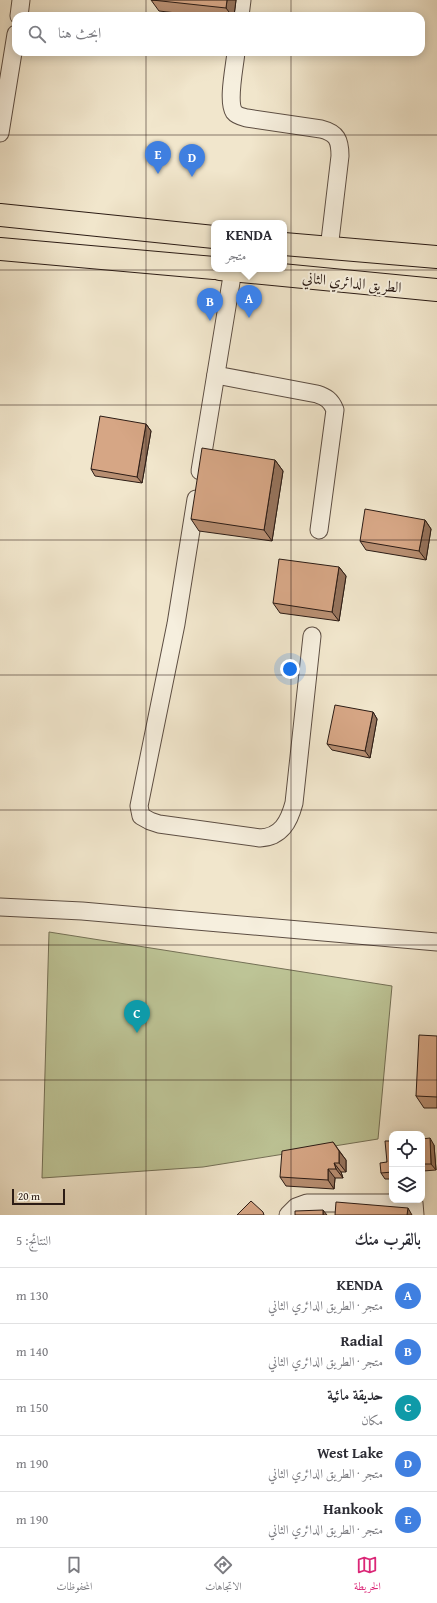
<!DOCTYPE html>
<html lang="ar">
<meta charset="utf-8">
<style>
:root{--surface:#fff;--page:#f7f7f7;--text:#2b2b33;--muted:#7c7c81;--line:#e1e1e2;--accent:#db2777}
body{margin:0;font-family:"Gentium Book Plus",Amiri,serif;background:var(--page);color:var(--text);direction:rtl}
.controls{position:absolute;right:12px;bottom:12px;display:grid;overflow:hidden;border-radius:8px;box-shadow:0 2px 10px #0003}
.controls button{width:36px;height:36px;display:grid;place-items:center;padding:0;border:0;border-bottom:1px solid var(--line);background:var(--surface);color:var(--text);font:20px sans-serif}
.scale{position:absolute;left:12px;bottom:10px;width:53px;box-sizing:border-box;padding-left:4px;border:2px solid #2c1c15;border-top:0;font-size:11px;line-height:14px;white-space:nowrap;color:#2c1c15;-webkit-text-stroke:3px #f6efde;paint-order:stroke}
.you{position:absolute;left:290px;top:669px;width:14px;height:14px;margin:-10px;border:3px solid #fff;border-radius:50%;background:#1a73e8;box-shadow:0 0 0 6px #1a73e833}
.badge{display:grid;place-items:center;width:26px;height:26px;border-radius:50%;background:var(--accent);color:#fff;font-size:13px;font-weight:700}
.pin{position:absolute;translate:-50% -33px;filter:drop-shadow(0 1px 2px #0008)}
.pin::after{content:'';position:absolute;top:21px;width:14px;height:12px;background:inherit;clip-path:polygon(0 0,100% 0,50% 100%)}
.popup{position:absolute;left:211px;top:220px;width:76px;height:52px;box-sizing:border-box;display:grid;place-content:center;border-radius:8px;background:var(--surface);filter:drop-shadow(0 1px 3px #0005);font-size:13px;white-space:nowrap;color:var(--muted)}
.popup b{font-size:15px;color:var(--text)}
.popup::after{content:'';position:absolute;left:50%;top:100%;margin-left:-8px;border:8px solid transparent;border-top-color:var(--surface)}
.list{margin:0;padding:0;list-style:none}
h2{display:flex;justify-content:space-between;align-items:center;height:52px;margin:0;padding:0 16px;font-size:17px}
h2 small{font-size:13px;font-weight:400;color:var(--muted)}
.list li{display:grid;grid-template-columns:26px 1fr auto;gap:12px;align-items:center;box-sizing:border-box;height:56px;padding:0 16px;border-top:1px solid var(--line)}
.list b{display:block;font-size:15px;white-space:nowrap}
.list p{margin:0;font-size:13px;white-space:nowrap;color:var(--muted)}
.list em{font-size:13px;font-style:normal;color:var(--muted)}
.icon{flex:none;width:22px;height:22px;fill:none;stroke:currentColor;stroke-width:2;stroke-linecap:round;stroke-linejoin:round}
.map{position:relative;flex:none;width:437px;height:1215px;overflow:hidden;direction:ltr}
.search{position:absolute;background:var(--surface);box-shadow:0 2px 10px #0003;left:12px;right:12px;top:12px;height:44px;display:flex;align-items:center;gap:10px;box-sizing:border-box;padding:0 14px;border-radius:12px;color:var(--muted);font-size:15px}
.sheet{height:332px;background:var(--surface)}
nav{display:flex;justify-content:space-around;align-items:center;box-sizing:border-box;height:56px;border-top:1px solid var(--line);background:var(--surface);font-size:11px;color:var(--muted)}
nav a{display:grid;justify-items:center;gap:2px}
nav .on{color:var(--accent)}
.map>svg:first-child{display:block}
.green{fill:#bdc496;stroke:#747056}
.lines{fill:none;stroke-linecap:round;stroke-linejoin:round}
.street-casing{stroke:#5d4e43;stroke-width:19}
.highway-casing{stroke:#2c1c15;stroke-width:24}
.street{stroke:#f6efde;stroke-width:17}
.highway{stroke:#f1e6cc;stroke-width:22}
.wall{fill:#b88f72;stroke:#2c1c15}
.shaded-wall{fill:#96745d;stroke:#2c1c15}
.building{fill:#d6a685;stroke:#2c1c15}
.grid{fill:none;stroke:#2c1c15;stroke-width:1;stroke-opacity:0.55}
.labels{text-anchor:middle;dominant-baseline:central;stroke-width:4;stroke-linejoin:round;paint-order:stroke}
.street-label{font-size:15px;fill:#2c1c15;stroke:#f6efde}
</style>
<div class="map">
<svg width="437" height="1215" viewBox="0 0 437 1215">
<rect width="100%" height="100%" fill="#f1e6cc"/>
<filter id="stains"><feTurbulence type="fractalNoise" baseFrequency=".005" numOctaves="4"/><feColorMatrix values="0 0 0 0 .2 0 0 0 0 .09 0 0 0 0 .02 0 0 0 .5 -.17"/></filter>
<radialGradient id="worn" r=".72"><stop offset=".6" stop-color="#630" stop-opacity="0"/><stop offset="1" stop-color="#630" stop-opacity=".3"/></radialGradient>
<polygon class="green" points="49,932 392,986 378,1139 203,1167 42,1178"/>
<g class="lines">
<defs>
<g id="street">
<polyline points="19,16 21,0"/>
<polyline points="240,16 242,0"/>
<path d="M 236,52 C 235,65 227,101 234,112 C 237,116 243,117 247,118 L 321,129 C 337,133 340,140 340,156 L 329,249"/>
<polyline points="0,133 16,34"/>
<path d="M 216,375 L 317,394 C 326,397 331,400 335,410 L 319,530"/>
<polyline points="200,471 233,270"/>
<path d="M 196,499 L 176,624 L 139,806 L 141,816 L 150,821 L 159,824 L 260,838 C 281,837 289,822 294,803 L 312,636"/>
<polyline points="0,907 82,911 437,942"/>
<polyline points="288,1215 296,1207 307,1203 414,1203 415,1215"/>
</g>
<g id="highway">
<polyline points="0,215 214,237"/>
<polyline points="284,244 437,257"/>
<polyline points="0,249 214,268"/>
<polyline points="220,269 437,290"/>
</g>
</defs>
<use href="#street" class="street-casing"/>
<use href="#highway" class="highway-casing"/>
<use href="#street" class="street"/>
<use href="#highway" class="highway"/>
</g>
<g class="wall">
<polygon points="151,0 236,0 234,16 203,16 159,11"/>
<polygon points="146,424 151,431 142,483 95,476 91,469"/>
<polygon points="275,460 283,471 272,541 199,531 191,519"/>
<polygon points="425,520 431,529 426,560 366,550 360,541"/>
<polygon points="339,567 346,576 339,621 280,613 273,603"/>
<polygon points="373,712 377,719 370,758 332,750 327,744"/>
<polygon points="437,1036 437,1108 424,1108 416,1096"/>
<polygon points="422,1139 434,1145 436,1170 423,1171 423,1177 422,1177"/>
<polygon points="392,1141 392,1179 385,1179 381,1173 387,1162"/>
<polygon points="333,1142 346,1160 346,1172 341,1172 343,1178 335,1178 334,1189 286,1186 280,1177"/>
</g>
<g class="shaded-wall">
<polygon points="227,0 236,0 234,16 232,16 226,8"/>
<polygon points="146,424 151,431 142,483 137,477"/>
<polygon points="275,460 283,471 272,541 264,530"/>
<polygon points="425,520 431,529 426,560 419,551"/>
<polygon points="339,567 346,576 339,621 332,612"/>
<polygon points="373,712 377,719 370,758 365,751"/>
<polygon points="430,1138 434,1145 436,1170 431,1164"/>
<polygon points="339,1151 346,1160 346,1172 339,1163"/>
<polygon points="334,1163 341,1172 343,1178 336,1169"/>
<polygon points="328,1169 335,1178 334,1189 328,1180"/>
<polygon points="422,1170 423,1171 423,1177 422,1175"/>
<polygon points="408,1208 412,1215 407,1215"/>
<polygon points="323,1210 327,1215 323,1215"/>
</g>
<g class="building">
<polygon points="152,0 227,0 226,8"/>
<polygon points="100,416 146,424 137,477 91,469"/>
<polygon points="202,448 275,460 264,530 191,519"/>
<polygon points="365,509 425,520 419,551 360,541"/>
<polygon points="279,559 339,567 332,612 273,603"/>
<polygon points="335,705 373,712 365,751 327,744"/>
<polygon points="419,1035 437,1036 437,1097 416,1096"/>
<polygon points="430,1138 431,1164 422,1164 422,1139"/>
<polygon points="385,1141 392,1141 392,1172 381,1173 380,1163 387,1162"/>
<polygon points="333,1142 339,1151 339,1163 334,1163 336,1169 328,1169 328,1180 280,1177 282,1151"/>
<polygon points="251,1201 263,1212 264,1215 237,1215"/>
<polygon points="336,1202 408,1208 407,1215 335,1215"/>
<polygon points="323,1210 323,1215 295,1215 295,1211"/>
</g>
<path class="grid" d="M 146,0 L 146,16M 291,0 L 291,16M 146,52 L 146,1215M 291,52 L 291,1215M 0,135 L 437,135M 0,270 L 437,270M 0,405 L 437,405M 0,540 L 437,540M 0,675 L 437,675M 0,810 L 437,810M 0,945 L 437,945M 0,1080 L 437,1080"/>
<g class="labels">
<g class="street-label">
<text transform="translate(352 282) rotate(6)">الطريق الدائري الثاني</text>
</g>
</g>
<rect width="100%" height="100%" filter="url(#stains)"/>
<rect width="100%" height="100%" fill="url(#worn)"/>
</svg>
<div class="controls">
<button><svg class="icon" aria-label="locate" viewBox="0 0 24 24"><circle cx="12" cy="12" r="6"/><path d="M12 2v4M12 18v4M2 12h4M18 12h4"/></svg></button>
<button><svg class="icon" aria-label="layers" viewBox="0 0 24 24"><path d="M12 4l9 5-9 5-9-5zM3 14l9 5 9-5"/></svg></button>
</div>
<div class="scale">20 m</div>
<div class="you"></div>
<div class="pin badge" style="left:249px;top:318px;background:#3f7fe0">A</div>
<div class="popup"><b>KENDA</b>متجر</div>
<div class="pin badge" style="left:210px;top:321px;background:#3f7fe0">B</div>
<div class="pin badge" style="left:137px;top:1033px;background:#0f9aa8">C</div>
<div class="pin badge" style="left:192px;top:177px;background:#3f7fe0">D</div>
<div class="pin badge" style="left:158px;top:174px;background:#3f7fe0">E</div>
<div class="search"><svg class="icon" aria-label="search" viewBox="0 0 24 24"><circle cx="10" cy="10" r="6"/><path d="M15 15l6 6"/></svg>ابحث هنا</div>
</div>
<section class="sheet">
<h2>بالقرب منك<small>النتائج: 5</small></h2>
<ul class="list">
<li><span class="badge" style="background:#3f7fe0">A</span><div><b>KENDA</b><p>متجر · الطريق الدائري الثاني</p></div><em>130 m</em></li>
<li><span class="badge" style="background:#3f7fe0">B</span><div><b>Radial</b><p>متجر · الطريق الدائري الثاني</p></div><em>140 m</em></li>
<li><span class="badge" style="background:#0f9aa8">C</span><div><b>حديقة مائية</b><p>مكان</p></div><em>150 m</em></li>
<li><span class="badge" style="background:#3f7fe0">D</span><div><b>West Lake</b><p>متجر · الطريق الدائري الثاني</p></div><em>190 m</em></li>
<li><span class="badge" style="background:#3f7fe0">E</span><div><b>Hankook</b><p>متجر · الطريق الدائري الثاني</p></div><em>190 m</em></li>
</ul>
</section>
<nav>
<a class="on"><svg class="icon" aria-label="map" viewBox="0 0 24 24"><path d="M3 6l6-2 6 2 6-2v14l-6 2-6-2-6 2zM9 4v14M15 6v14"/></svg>الخريطة</a>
<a><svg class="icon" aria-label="directions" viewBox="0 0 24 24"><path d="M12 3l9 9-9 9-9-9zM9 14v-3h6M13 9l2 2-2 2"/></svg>الاتجاهات</a>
<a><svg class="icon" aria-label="saved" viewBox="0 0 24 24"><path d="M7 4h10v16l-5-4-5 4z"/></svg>المحفوظات</a>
</nav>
